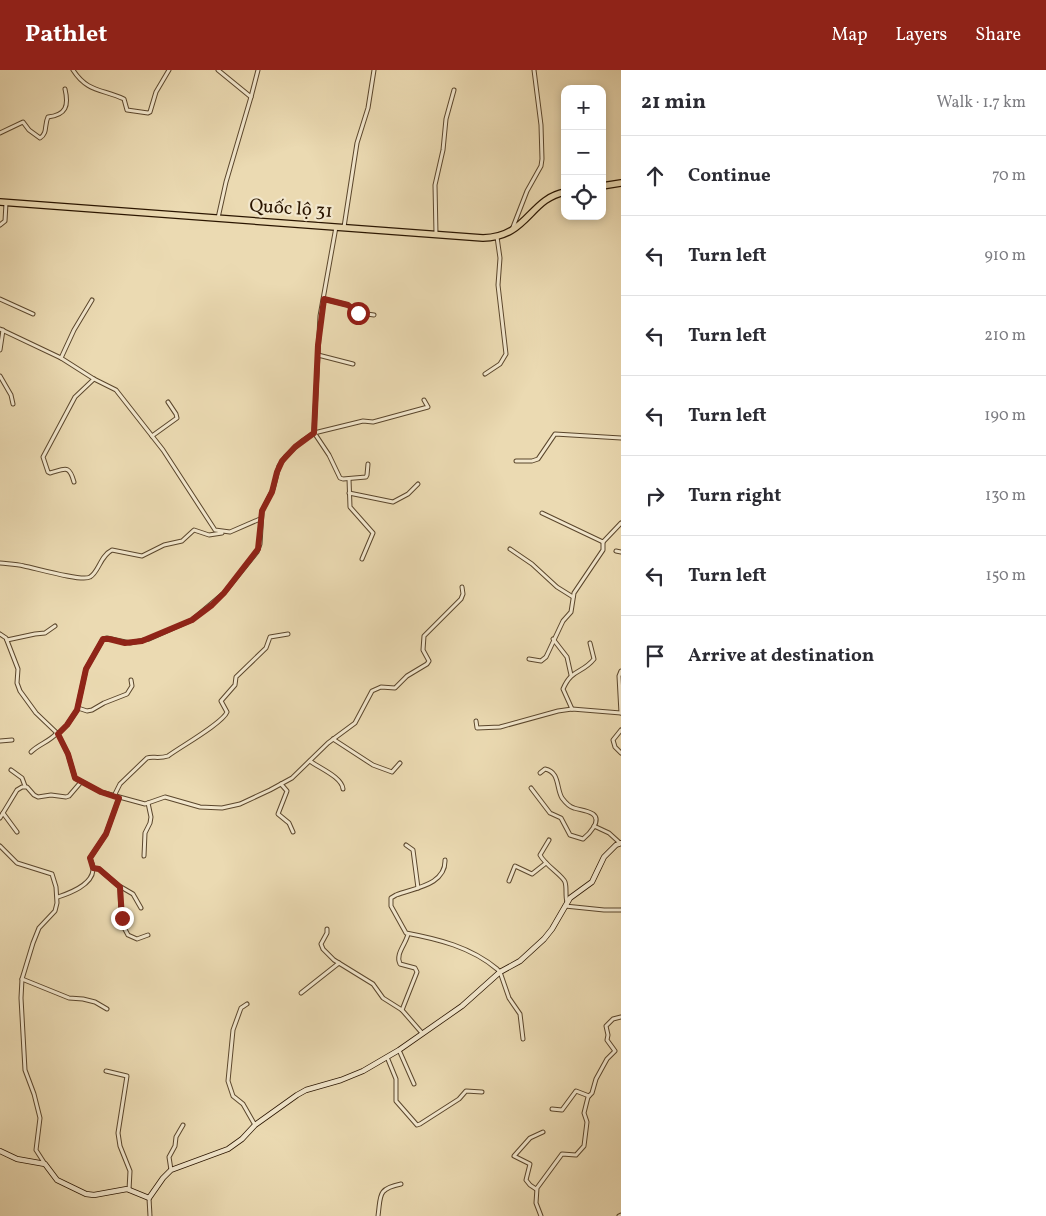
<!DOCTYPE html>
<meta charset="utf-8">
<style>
:root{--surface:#fff;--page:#f2f2f3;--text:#2b2b33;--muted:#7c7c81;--line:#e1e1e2;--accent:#8f2418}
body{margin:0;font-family:Vollkorn,serif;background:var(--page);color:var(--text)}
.controls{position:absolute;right:15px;top:15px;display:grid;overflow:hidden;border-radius:10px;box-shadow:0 2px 8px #0003}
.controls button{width:45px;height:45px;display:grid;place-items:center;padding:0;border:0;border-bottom:1px solid var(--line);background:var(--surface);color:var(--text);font:25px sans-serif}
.stop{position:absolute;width:15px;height:15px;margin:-11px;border:4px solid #8f2418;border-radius:50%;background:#fff}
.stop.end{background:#8f2418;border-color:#fff;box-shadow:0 1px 5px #0008}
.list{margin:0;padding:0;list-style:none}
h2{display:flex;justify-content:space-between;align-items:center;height:65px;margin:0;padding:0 20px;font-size:21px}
h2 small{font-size:16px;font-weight:400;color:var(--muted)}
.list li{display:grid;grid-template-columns:32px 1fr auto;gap:15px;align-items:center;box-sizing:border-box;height:80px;padding:0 20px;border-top:1px solid var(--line)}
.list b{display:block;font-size:19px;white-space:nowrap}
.list em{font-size:16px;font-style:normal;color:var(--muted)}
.icon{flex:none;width:28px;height:28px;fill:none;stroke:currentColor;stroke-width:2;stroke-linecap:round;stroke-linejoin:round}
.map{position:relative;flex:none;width:621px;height:1146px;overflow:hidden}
header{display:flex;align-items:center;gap:30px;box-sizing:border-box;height:70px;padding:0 25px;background:var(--accent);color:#fff}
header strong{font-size:24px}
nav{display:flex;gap:28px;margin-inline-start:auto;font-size:18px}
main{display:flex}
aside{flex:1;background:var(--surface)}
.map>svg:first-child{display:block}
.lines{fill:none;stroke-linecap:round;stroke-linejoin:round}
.street-casing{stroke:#5a462c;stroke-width:5}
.secondary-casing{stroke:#2a1500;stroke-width:6}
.highway-casing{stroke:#2a1500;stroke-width:8}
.street{stroke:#f2e7cd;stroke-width:3}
.secondary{stroke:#f2e7cd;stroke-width:4.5}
.highway{stroke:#ebdab2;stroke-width:5.5}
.route{stroke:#8f2418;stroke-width:6}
.labels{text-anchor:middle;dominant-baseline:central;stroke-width:4.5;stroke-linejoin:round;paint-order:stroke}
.street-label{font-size:19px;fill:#2a1500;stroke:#f2e7cd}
</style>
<header>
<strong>Pathlet</strong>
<nav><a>Map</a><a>Layers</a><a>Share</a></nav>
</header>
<main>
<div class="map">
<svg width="621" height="1146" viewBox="0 0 621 1146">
<rect width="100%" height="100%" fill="#ebdab2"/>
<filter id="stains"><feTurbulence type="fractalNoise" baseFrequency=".004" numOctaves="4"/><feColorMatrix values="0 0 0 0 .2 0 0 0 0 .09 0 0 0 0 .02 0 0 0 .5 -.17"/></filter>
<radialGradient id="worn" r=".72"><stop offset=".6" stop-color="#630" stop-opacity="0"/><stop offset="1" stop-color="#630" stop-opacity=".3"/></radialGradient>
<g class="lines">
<defs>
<g id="street">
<path d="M 73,0 C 87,22 102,19 124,29 L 127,40 L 148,43 L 150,42 L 156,22 L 169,0"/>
<polyline points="251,27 258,0"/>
<path d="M 0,63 L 23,52 L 29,60 L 40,68 C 48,63 44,55 48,47 C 66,45 69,36 65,19"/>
<polyline points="218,148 226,112 251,27 218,0"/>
<polyline points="0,155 5,151 6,133"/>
<polyline points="336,157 320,246 314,361 315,364 329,385 340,408 343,409 366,407 367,405 368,394"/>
<polyline points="344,157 357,73 368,38 374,0"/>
<polyline points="513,157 527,121 541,96 542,89 541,55 534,0"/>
<polyline points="436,164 435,115 443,80 446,49 454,20"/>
<polyline points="0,229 33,244"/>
<polyline points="324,229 348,235 360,243 374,245"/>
<polyline points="0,259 61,288 94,309 116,320 163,380 215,460 230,462 260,449"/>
<polyline points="0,280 3,260"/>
<polyline points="318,285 353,294"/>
<polyline points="61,288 74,260 92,230"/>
<polyline points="485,304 500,294 506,284 498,215 500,188 497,167"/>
<polyline points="0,306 11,325 13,334"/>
<polyline points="152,366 177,348 176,344 168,332"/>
<polyline points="516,391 532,391 538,389 555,364 621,368"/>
<polyline points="349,409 350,437 373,463 362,489"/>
<path d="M 74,412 C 69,394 65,399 50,403 L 48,402 L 43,387 L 75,327 L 94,309"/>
<polyline points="349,423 393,432 408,424 418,414"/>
<polyline points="542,443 603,472 621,453"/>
<polyline points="510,479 532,494 557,517 573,527"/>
<polyline points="616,481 621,482"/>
<path d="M 0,493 C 8,494 16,494 24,496 C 35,498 82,512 90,507 C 99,502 100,486 112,480 L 142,486 L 164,475 L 182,471 L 194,460 L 209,465 L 222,463"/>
<polyline points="0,564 6,568 18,599 17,613 20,621 36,643 58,664 68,684 75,708 101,722 145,734 165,727 200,737 222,738 240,734 270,720 292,708 328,673 355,653 372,621 381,617 395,618 407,606 427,594 429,591 423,580 424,566 461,529 463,524 462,517"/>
<polyline points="553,569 567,587 571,605"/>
<polyline points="7,570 35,564 45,563 55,556"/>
<polyline points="529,589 541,591 546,587 563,551 571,542 574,523 603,480 603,472"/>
<polyline points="78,638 87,641 92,640 104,633 127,624 132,616 131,610"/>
<path d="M 572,639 L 563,619 C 572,598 582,604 594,589 L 590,573"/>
<polyline points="621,643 619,606 621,601"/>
<polyline points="476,651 477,658 500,657 558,641 572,639 621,643"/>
<polyline points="621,660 613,670 615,677 621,683"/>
<polyline points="58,664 67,655 77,640 86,599 103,569 107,568 130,573 149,569 192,550 224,523 257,482 260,474 262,441 273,419 279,396 286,386 302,371 314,363 363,351 373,352 428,337 424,330"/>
<polyline points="333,669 373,695 392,702 400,693"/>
<polyline points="0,671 12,670"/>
<path d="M 31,682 C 39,674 49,672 57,663"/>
<path d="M 310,691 C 319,698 342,707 343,719"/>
<polyline points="11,700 22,708 25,716"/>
<polyline points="281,714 287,721 278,744 289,753 293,762"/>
<path d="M 531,718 L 550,743 L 561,748 L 570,765 L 583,769 C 589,764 602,751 593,744 C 587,740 580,740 574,738 C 570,737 565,732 562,728 C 556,718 560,702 545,699 L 540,703"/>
<path d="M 114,726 L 120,714 L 147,688 C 152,686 159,689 168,686 C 180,677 223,653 227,642 L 221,631 L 235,615 L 236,607 L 266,578 L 270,567 L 288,564"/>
<polyline points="3,743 17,762"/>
<polyline points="0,748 17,720 22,717 27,717 34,725 38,727 51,725 66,727 69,726 81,712"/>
<polyline points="594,756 609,763 620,773"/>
<path d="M 549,770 L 540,785 C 545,795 563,806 565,812 C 567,818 565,825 567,832"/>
<polyline points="406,775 413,780 418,818"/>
<polyline points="0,776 17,793 52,804 56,817 57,833 55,841 39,858 33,873 22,909 21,928 25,1000 34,1024 40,1048 36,1080 45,1094"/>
<polyline points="144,786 145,763 150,753 151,747 148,733"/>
<path d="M 445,790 C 446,815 414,818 396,825 L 391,828 L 391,836 L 406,863 C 438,869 471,877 497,899 L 500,902 L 509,928 L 520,944 L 523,969"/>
<polyline points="93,798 99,799 120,817 121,852 128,865 137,869 148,865"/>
<polyline points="509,811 515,796 532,804 546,793"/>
<polyline points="121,817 133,824 141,838"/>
<path d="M 58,827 C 70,823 92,815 93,800 C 94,796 91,792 90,788 L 106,764 L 119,728"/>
<polyline points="565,836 604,840 621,840"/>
<polyline points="327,859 327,863 321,874 323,879 334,890 373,914 383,928 402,940 422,963"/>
<polyline points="22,909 69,928 83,929 95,932 107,939"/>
<polyline points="301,923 339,893"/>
<polyline points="247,934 241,938 233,960 228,1011 233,1026 243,1034 255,1055"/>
<path d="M 402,940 L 417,902 L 415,898 L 400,894 C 395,884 406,874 408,864"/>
<polyline points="399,980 414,1014"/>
<polyline points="387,987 396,1009 396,1031 417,1055 420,1054 459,1029 466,1021 482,1022"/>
<polyline points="106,1001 127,1006 118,1063 120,1076 130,1101 129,1120"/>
<polyline points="552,1039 562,1040 576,1021 589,1026"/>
<polyline points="171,1100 169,1087 175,1076 176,1067 183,1055"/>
<polyline points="536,1119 530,1115 526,1110 530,1094 514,1086 530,1068 543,1062"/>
<polyline points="149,1128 150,1146"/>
<path d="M 378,1146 C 381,1125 377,1119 401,1114"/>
<polyline points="541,1146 536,1133 537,1118 562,1084 576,1085 584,1076 587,1052 584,1043 588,1027 592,1023 596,1009 607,989 615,981 607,970 608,965 606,956 613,949 621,947"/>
<polyline points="619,1146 621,1145"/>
</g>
<polyline id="secondary" points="0,1081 17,1089 45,1094 57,1110 86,1124 94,1125 127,1119 149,1128 163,1108 171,1100 228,1079 242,1069 255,1055 297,1025 306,1020 341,1010 363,1001 399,980 462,936 500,902 520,891 544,869 552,859 570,828 592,812 604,787 616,775 621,773"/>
<g id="highway">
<polyline points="602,116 621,113"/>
<path d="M 0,132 L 483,168 C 528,167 529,129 565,122"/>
</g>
</defs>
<use href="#street" class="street-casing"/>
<use href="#secondary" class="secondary-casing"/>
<use href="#highway" class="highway-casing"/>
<use href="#street" class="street"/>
<use href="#secondary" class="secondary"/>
<use href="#highway" class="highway"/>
</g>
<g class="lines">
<polyline class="route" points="122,848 120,817 99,799 93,798 90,788 106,764 119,728 101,722 75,708 68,684 58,664 67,655 77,640 86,599 103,569 109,569 125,573 142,571 192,550 212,535 224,523 258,479 262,441 272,422 277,402 282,391 295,377 314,363 318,275 324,229 348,235 358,243"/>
</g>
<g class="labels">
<g class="street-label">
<text transform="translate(291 139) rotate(4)">Quốc lộ 31</text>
</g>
</g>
<rect width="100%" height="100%" filter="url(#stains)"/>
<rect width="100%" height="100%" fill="url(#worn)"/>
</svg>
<div class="controls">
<button>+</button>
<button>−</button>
<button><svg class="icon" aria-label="locate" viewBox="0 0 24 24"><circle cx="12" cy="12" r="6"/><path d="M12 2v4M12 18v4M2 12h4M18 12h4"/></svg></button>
</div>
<div class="stop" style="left:358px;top:243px"></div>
<div class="stop end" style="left:122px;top:848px"></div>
</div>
<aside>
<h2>21 min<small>Walk · 1.7 km</small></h2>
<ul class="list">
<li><svg class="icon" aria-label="ahead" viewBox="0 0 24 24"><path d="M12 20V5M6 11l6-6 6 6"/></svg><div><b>Continue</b></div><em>70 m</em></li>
<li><svg class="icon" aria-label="left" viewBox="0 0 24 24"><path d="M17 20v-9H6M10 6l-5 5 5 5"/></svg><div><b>Turn left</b></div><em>910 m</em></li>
<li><svg class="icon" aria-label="left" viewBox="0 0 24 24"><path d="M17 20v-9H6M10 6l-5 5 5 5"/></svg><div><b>Turn left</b></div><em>210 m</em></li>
<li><svg class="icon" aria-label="left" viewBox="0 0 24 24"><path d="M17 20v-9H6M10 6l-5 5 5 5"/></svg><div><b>Turn left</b></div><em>190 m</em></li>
<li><svg class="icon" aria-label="right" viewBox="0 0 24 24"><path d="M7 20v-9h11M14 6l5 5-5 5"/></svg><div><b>Turn right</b></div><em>130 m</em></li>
<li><svg class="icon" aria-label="left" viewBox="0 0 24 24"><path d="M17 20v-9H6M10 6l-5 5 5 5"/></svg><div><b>Turn left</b></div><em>150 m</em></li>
<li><svg class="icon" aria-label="arrive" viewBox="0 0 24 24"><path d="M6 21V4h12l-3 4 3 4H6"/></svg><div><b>Arrive at destination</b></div></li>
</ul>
</aside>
</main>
